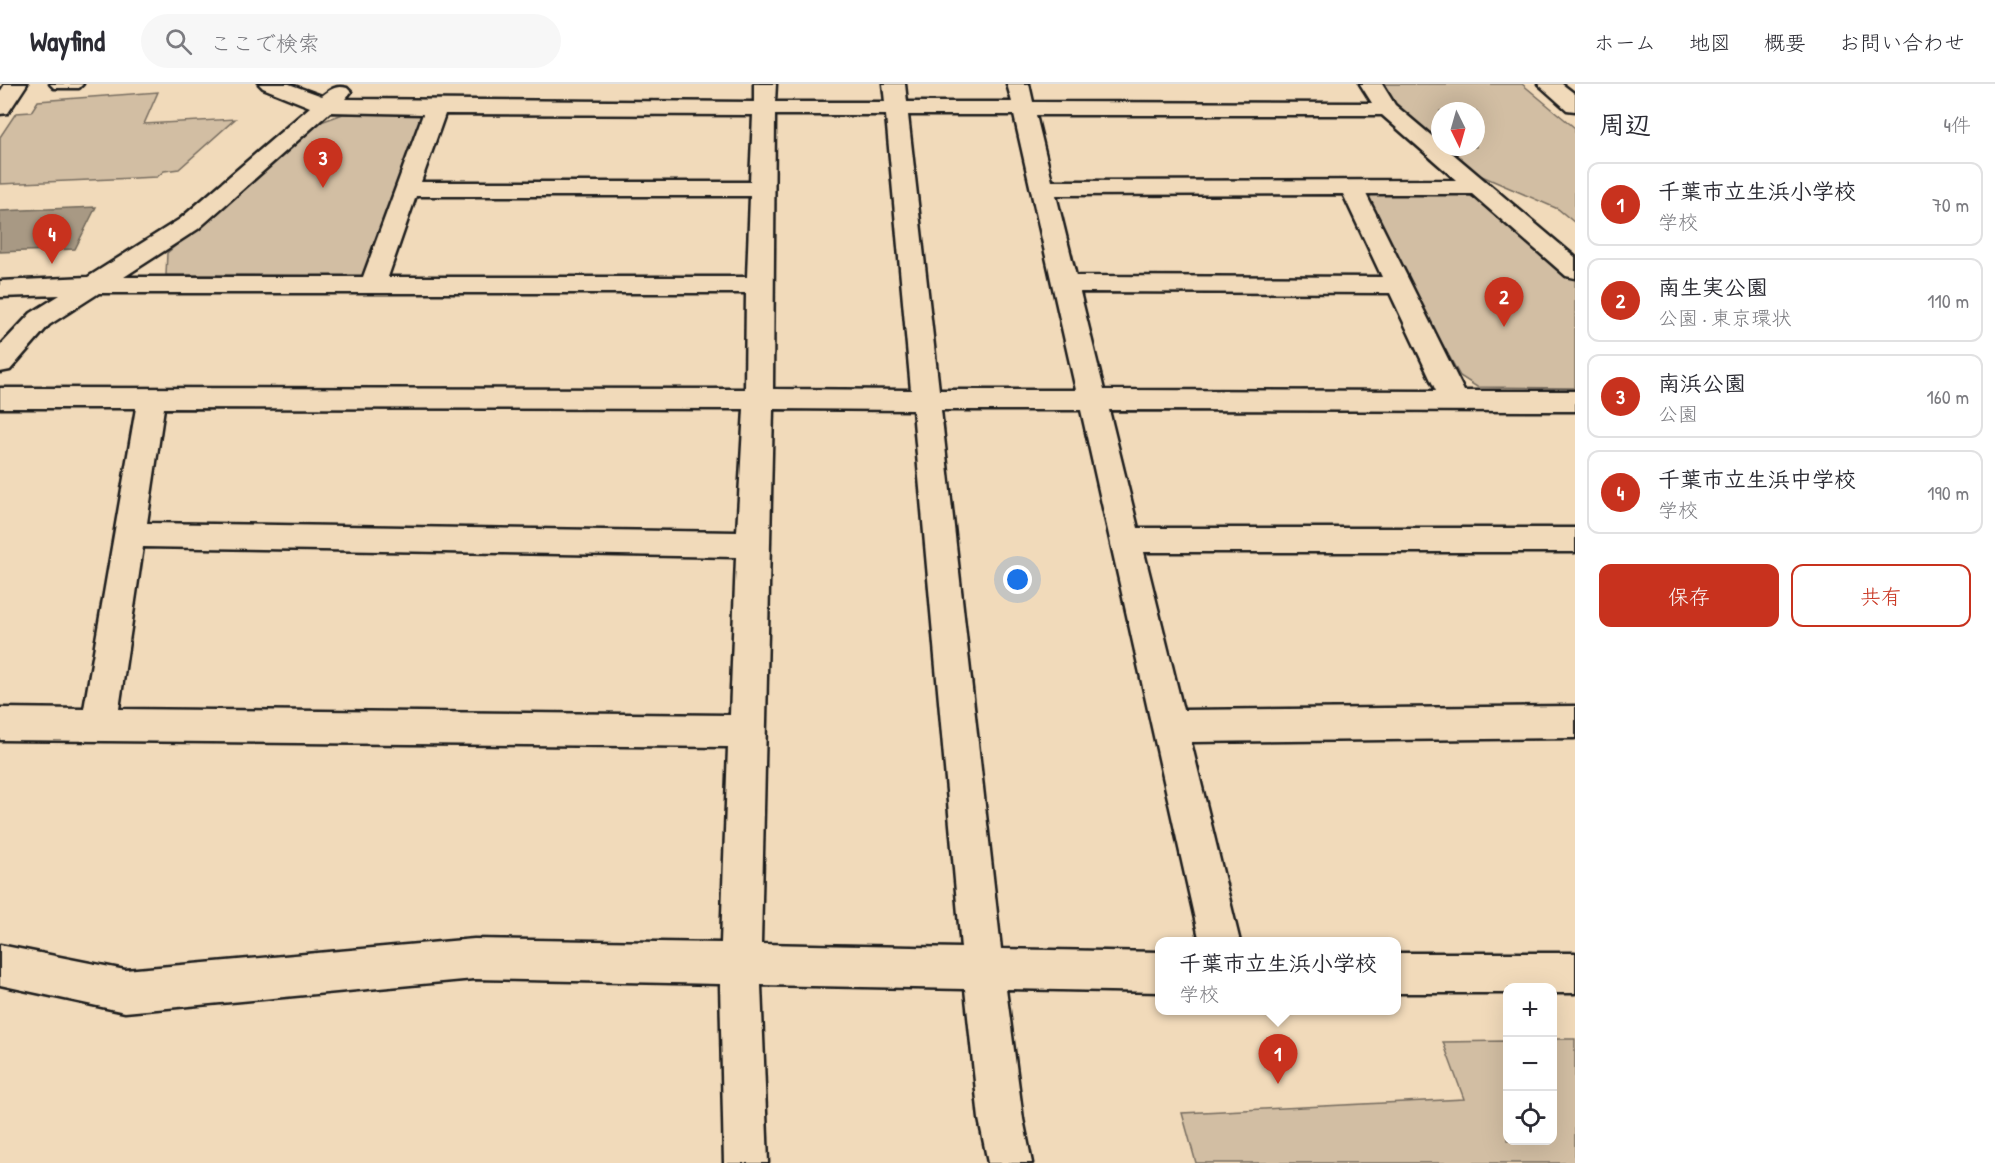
<!DOCTYPE html>
<html lang="ja">
<meta charset="utf-8">
<style>
:root{--surface:#fff;--page:#f7f7f7;--text:#2b2b33;--muted:#7c7c81;--line:#e1e1e2;--accent:#c8321e}
body{margin:0;font-family:"Patrick Hand","Klee One",sans-serif;background:var(--page);color:var(--text)}
.controls{position:absolute;right:18px;bottom:18px;display:grid;overflow:hidden;border-radius:12px;box-shadow:0 6px 24px #0002}
.controls button{width:54px;height:54px;display:grid;place-items:center;padding:0;border:0;border-bottom:2px solid var(--line);background:var(--surface);color:var(--text);font:30px sans-serif}
.compass{position:absolute;left:1431px;top:18px;width:54px;height:54px;border-radius:50%;background:var(--surface);box-shadow:0 6px 24px #0002;rotate:175deg}
.you{position:absolute;left:1018px;top:496px;width:21px;height:21px;margin:-15px;border:4px solid #fff;border-radius:50%;background:#1a73e8;box-shadow:0 0 0 9px #1a73e833}
.badge{display:grid;place-items:center;width:39px;height:39px;border-radius:50%;background:var(--accent);color:#fff;font-size:20px;font-weight:700}
.pin{position:absolute;translate:-50% -50px;filter:drop-shadow(0 2px 3px #0008)}
.pin::after{content:'';position:absolute;top:32px;width:21px;height:18px;background:inherit;clip-path:polygon(0 0,100% 0,50% 100%)}
.popup{position:absolute;left:1155px;top:853px;width:246px;height:78px;box-sizing:border-box;display:grid;place-content:center;border-radius:12px;background:var(--surface);filter:drop-shadow(0 2px 4px #0005);font-size:20px;white-space:nowrap;color:var(--muted)}
.popup b{font-size:22px;color:var(--text)}
.popup::after{content:'';position:absolute;left:50%;top:100%;margin-left:-12px;border:12px solid transparent;border-top-color:var(--surface)}
.list{margin:0;padding:0;list-style:none}
h2{display:flex;justify-content:space-between;align-items:center;height:78px;margin:0;padding:0 24px;font-size:26px}
h2 small{font-size:20px;font-weight:400;color:var(--muted)}
.list li{display:grid;grid-template-columns:39px 1fr auto;gap:18px;align-items:center;box-sizing:border-box;height:84px;margin:0 12px 12px;padding:0 12px;border:2px solid var(--line);border-radius:12px}
.list b{display:block;font-size:22px;white-space:nowrap}
.list p{margin:0;font-size:20px;white-space:nowrap;color:var(--muted)}
.list em{font-size:20px;font-style:normal;color:var(--muted)}
.actions{display:flex;gap:12px;padding:18px 24px}
.actions a{flex:1;padding:14px 0;border:2px solid var(--accent);border-radius:12px;text-align:center;font-size:21px;color:var(--accent)}
.actions .main{background:var(--accent);color:#fff}
.icon{flex:none;width:33px;height:33px;fill:none;stroke:currentColor;stroke-width:2;stroke-linecap:round;stroke-linejoin:round}
.map{position:relative;flex:none;width:1575px;height:1079px;overflow:hidden}
header{display:flex;align-items:center;gap:36px;box-sizing:border-box;height:84px;padding:0 30px;background:var(--surface);border-bottom:2px solid var(--line)}
header strong{font-size:28px}
nav{display:flex;gap:33px;margin-inline-start:auto;font-size:21px}
.search{width:420px;height:54px;background:var(--page);display:flex;align-items:center;gap:15px;box-sizing:border-box;padding:0 21px;border-radius:33px;color:var(--muted);font-size:22px}
main{display:flex}
aside{flex:1;background:var(--surface)}
.map>svg:first-child{display:block}
.green{fill:#d2bea3;stroke:#776d60;stroke-width:1.5;fill-rule:evenodd}
.water{fill:#a89984;stroke:#70675a;stroke-width:1.5}
.lines{fill:none;stroke-linecap:round;stroke-linejoin:round}
.minor-casing{stroke:#1c1c1c;stroke-width:5}
.highway-casing{stroke:#1c1c1c;stroke-width:5}
.minor{fill:#f1daba;fill-rule:evenodd}
.highway{fill:#f1daba;fill-rule:evenodd}
</style>
<header>
<strong>Wayfind</strong>
<div class="search"><svg class="icon" aria-label="search" viewBox="0 0 24 24"><circle cx="10" cy="10" r="6"/><path d="M15 15l6 6"/></svg>ここで検索</div>
<nav><a>ホーム</a><a>地図</a><a>概要</a><a>お問い合わせ</a></nav>
</header>
<main>
<div class="map">
<svg width="1575" height="1079" viewBox="0 0 1575 1079">
<rect width="100%" height="100%" fill="#f1daba"/>
<filter id="ink" filterUnits="userSpaceOnUse"><feTurbulence type="fractalNoise" baseFrequency=".0167" numOctaves="2"/><feDisplacementMap in="SourceGraphic" scale="12" xChannelSelector="R" yChannelSelector="G"/><feConvolveMatrix kernelMatrix="1 2 1 2 8 2 1 2 1" color-interpolation-filters="sRGB"/></filter>
<g filter="url(#ink)">
<g class="green">
<path d="M 1378,0 L 1522,0 L 1575,44 L 1575,139 L 1558,125 L 1461,83 L 1396,26 ZM 1440,27 L 1476,27 L 1476,63 L 1440,63 Z"/>
<polygon points="158,8 144,40 235,35 179,85 164,87 157,93 0,100 0,53 16,29 31,28 38,17"/>
<polygon points="431,28 369,192 166,191 167,169 321,38 343,30"/>
<polygon points="1455,108 1483,116 1575,194 1575,304 1477,303 1460,292 1365,119 1372,110"/>
<polygon points="1553,955 1575,955 1575,1079 1196,1079 1182,1029 1464,1015 1443,958 1507,957 1508,1056 1552,1056"/>
</g>
<polygon class="water" points="96,123 75,165 0,168 0,127"/>
<g class="lines">
<defs>
<g id="minor">
<polygon points="5,0 27,0 8,29 0,30 0,8"/>
<polygon points="50,0 83,0 79,4 54,4"/>
<path d="M 259,0 L 289,0 L 322,12 C 331,5 336,1 347,4 L 351,8 L 345,15 L 754,18 L 754,0 L 776,0 L 775,18 L 885,18 L 883,0 L 905,0 L 907,18 L 1012,18 L 1007,0 L 1029,0 L 1033,18 L 1372,19 L 1360,0 L 1382,0 L 1395,21 L 1440,59 L 1440,63 L 1445,63 L 1575,173 L 1575,194 L 1566,192 L 1472,110 L 1366,110 L 1464,307 L 1575,307 L 1575,327 L 1109,326 L 1138,444 L 1575,444 L 1575,468 L 1144,468 L 1183,626 L 1575,622 L 1575,654 L 1191,658 L 1240,858 L 1200,858 L 1081,326 L 941,326 L 1001,865 L 1160,868 L 1160,908 L 1006,905 L 1023,1035 L 1032,1079 L 988,1079 L 979,1035 L 965,905 L 761,901 L 768,1079 L 724,1079 L 720,900 L 474,895 L 125,928 L 0,901 L 0,861 L 125,886 L 474,855 L 721,859 L 728,663 L 0,656 L 0,624 L 84,625 L 136,324 L 0,324 L 0,304 L 745,305 L 746,209 L 99,209 L 49,241 L 10,286 L 0,288 L 0,262 L 31,229 L 60,211 L 0,213 L 0,197 L 88,193 L 180,135 L 310,23 L 263,4 ZM 330,28 L 423,30 L 363,193 L 124,193 L 198,145 ZM 445,30 L 753,31 L 750,98 L 421,98 ZM 775,31 L 886,31 L 911,306 L 773,305 ZM 908,31 L 1014,31 L 1076,306 L 939,306 ZM 1036,31 L 1382,31 L 1456,96 L 1052,97 ZM 1343,110 L 1382,193 L 1076,192 L 1056,111 ZM 416,112 L 750,112 L 747,193 L 388,193 ZM 1080,208 L 1390,209 L 1436,307 L 1104,306 ZM 164,324 L 744,325 L 737,448 L 147,439 ZM 773,325 L 913,326 L 961,864 L 761,860 ZM 143,463 L 736,473 L 730,631 L 119,625 Z"/>
<polygon points="1396,869 1575,869 1575,909 1552,909 1552,904 1508,904 1508,909 1396,909"/>
</g>
<polygon id="highway" points="1538,0 1562,0 1575,10 1575,27 1567,26"/>
</defs>
<use href="#minor" class="minor-casing"/>
<use href="#highway" class="highway-casing"/>
<use href="#minor" class="minor"/>
<use href="#highway" class="highway"/>
</g>
</g>
</svg>
<div class="controls">
<button>+</button>
<button>−</button>
<button><svg class="icon" aria-label="locate" viewBox="0 0 24 24"><circle cx="12" cy="12" r="6"/><path d="M12 2v4M12 18v4M2 12h4M18 12h4"/></svg></button>
</div>
<svg class="compass" viewBox="-18 -18 36 36"><path d="M0-13l5 13h-10z" fill="#e53935"/><path d="M0 13l5-13h-10z" fill="#7c7c81"/></svg>
<div class="you"></div>
<div class="pin badge" style="left:1278px;top:1000px">1</div>
<div class="popup"><b>千葉市立生浜小学校</b>学校</div>
<div class="pin badge" style="left:1504px;top:243px">2</div>
<div class="pin badge" style="left:323px;top:104px">3</div>
<div class="pin badge" style="left:52px;top:180px">4</div>
</div>
<aside>
<h2>周辺<small>4件</small></h2>
<ul class="list">
<li><span class="badge">1</span><div><b>千葉市立生浜小学校</b><p>学校</p></div><em>70 m</em></li>
<li><span class="badge">2</span><div><b>南生実公園</b><p>公園 · 東京環状</p></div><em>110 m</em></li>
<li><span class="badge">3</span><div><b>南浜公園</b><p>公園</p></div><em>160 m</em></li>
<li><span class="badge">4</span><div><b>千葉市立生浜中学校</b><p>学校</p></div><em>190 m</em></li>
</ul>
<div class="actions"><a class="main">保存</a><a>共有</a></div>
</aside>
</main>
